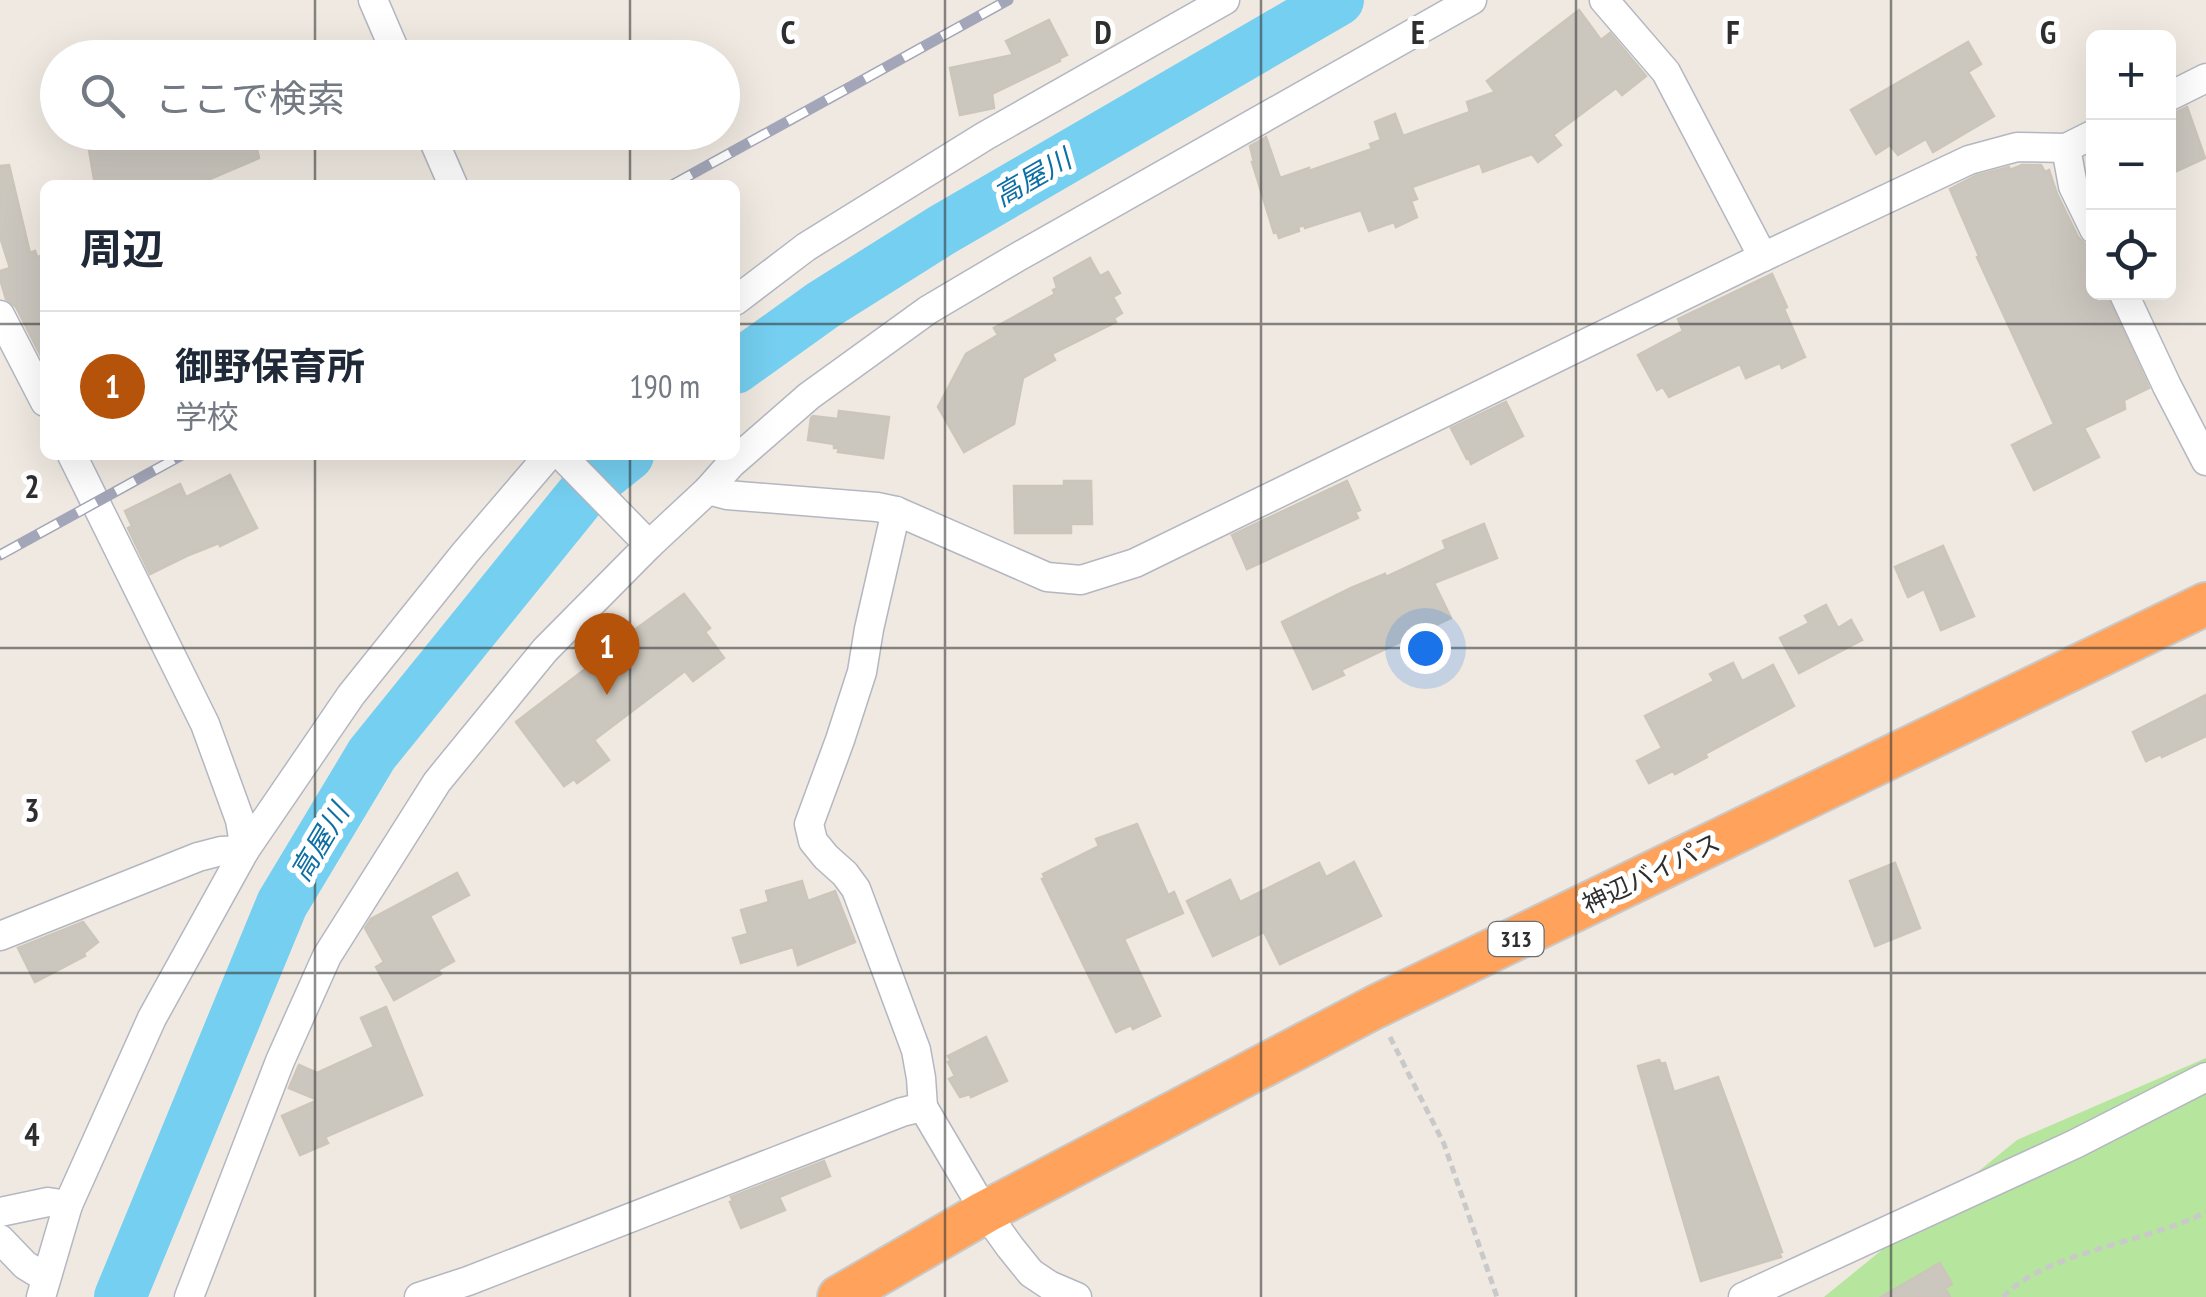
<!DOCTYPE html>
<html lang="ja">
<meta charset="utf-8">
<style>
:root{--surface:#fff;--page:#f6f6f7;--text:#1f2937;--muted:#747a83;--line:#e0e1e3;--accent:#b45309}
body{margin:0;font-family:"PT Sans Narrow","Noto Sans JP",sans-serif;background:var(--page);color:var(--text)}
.controls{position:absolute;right:30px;top:30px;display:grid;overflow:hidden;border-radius:15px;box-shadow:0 10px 40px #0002}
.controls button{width:90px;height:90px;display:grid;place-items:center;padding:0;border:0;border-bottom:2px solid var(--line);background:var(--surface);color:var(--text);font:50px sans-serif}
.you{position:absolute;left:1425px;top:648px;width:35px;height:35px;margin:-25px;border:8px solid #fff;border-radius:50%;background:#1a73e8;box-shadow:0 0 0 15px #1a73e833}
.badge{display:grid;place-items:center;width:65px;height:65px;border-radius:50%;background:var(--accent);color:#fff;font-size:32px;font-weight:700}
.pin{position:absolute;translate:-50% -82px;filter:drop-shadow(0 2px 5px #0008)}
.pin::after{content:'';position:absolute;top:52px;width:35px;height:30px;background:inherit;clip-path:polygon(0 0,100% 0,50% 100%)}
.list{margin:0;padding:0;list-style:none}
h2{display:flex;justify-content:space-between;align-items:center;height:130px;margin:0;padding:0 40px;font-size:42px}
h2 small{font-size:32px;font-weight:400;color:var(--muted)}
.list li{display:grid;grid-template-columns:65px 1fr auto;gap:30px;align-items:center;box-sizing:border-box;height:150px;padding:0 40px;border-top:2px solid var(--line)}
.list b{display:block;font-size:38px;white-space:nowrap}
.list p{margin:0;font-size:32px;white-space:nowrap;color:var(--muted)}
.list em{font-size:32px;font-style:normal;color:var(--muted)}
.icon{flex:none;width:55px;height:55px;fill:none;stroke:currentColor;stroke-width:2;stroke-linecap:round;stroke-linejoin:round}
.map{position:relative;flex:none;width:2206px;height:1297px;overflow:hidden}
.search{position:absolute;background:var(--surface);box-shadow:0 10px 40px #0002;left:40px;top:40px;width:700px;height:110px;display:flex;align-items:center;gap:25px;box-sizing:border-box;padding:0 35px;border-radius:55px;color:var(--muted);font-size:38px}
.panel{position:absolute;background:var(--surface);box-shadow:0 10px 40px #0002;left:40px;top:180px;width:700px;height:280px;border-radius:15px}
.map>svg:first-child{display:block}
.green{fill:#b6e59e}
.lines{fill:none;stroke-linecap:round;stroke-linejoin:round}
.river{stroke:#75cff0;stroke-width:52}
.building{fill:#cbc7bf;stroke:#cbc5ba;stroke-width:2.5}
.minor-casing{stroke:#b4b7c1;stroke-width:31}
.highway-casing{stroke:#c9c9c9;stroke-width:46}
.path{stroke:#c9c9c9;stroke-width:5;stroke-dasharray:8 5;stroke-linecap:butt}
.minor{stroke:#fff;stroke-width:28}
.highway{stroke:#ffa35c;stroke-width:42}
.rail-casing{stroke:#a3a6b8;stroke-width:11}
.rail{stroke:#fff;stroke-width:8;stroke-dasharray:22;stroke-linecap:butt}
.grid{fill:none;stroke:#2e2e2e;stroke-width:2.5;stroke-opacity:0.55}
.labels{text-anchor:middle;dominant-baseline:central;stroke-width:10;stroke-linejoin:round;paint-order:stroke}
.shield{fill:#fff;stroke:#6d6d6d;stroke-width:2.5}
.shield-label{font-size:22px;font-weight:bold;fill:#2e2e2e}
.street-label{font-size:25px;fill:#2e2e2e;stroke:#fff}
.water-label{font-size:28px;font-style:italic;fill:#0d6fa3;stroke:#fff}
.grid-label{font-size:32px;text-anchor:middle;font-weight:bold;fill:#2e2e2e;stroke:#fff;stroke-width:10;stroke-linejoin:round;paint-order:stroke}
</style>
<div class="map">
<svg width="2206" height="1297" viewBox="0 0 2206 1297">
<rect width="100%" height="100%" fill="#efe9e1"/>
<polygon class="green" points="2206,1058 2206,1297 1824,1297 2017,1140"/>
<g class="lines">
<g class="river">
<polyline points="735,368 823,305 942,230 1338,0"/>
<polyline points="120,1297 282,904 372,754 588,487 628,455"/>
</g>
</g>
<g class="building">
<polygon points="1579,10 1601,40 1610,33 1646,76 1622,95 1616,88 1553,135 1561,145 1538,162 1532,154 1483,172 1480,163 1412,187 1417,199 1411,201 1417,217 1396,227 1394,222 1369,231 1361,210 1305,228 1304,225 1298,227 1299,231 1279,238 1277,232 1274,233 1252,162 1254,162 1250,146 1266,137 1280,178 1309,168 1309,171 1372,149 1370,144 1381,140 1375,122 1395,114 1403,136 1470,112 1467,102 1495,92 1487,81"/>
<polygon points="1049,20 1067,55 1059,59 1060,61 992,94 994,108 960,115 950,68 1013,55 1006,41"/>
<polygon points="1968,42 1981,64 1968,72 1994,116 1933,152 1926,139 1898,155 1890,145 1876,154 1851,110"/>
<polygon points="2187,107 2205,158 2168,175 2168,116"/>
<polygon points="132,132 253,132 259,158 196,185 95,185 88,144"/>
<polygon points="9,165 30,253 35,251 37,257 45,255 45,364 16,307 6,299 0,279 0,271 10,268 0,237 0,166"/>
<polygon points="2022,165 2041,165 2045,172 2049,170 2057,194 2078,237 2085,244 2094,246 2094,292 2106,292 2149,388 2124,400 2125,409 2084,428 2099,457 2034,490 2012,445 2054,424 1977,257 1979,256 1950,189 1975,176 2009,167 2010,170"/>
<polygon points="1090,258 1100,276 1108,272 1120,293 1113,297 1122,313 1114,318 1116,322 1052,354 1055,360 1023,378 1014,424 964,452 938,407 966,354 998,335 994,328 1055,294 1053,290 1057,288 1054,278"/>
<polygon points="1772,274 1787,307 1784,309 1805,357 1782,368 1780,363 1746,378 1740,364 1669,397 1663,387 1657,390 1638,355 1683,331 1678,319"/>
<polygon points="1506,402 1523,436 1471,464 1469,458 1467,459 1451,428"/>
<polygon points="839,411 889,417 883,458 838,452 839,448 834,448 834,444 808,440 811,418 813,416 838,419"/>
<polygon points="230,475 257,528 220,546 219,543 189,555 150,574 128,528 132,526 125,511 180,484 186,497"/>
<polygon points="1064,481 1091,481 1092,524 1071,524 1071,533 1015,533 1014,486 1064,486"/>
<polygon points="1347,481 1360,510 1355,512 1358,518 1247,569 1232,535"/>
<polygon points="1484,524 1497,558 1434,583 1451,618 1341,670 1344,675 1313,689 1282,622 1351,588 1385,574 1386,577 1446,549 1443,541"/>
<polygon points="1943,546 1974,616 1941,630 1924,589 1908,597 1895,567"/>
<polygon points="684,594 710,628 705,632 724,658 693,681 685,671 594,740 609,760 577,783 574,779 564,786 516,722 605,654 604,652 622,639"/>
<polygon points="1826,605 1838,628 1851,620 1862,640 1799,673 1780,638 1809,623 1805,616"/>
<polygon points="1733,663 1742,681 1773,665 1794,706 1705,754 1707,757 1675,774 1673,771 1649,783 1637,761 1662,748 1645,716 1714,681 1710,674"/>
<polygon points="2206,695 2206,736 2162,757 2161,754 2146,761 2133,732"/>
<polygon points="1137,824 1168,895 1174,892 1183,913 1124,939 1160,1016 1133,1029 1131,1025 1116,1032 1042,879 1045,878 1043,874 1099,846 1096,839"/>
<polygon points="1354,862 1381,916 1280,964 1264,932 1213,956 1187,901 1230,880 1240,902 1319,863 1326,877"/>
<polygon points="1895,863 1920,928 1875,946 1850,881"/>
<polygon points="457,873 469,895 430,916 454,961 438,970 441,974 394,1000 376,967 384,962 365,928 371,919"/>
<polygon points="802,881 808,901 835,891 855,942 798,965 793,947 741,963 733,938 748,934 741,910 769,902 766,891"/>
<polygon points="83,922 98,942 84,953 85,956 35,982 18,948"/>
<polygon points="386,1007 422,1095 325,1137 328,1143 300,1155 282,1116 318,1100 289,1088 299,1065 317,1073 374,1047 361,1018"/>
<polygon points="986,1037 1007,1081 971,1097 970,1094 960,1097 949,1079 955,1076 948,1062 951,1061 948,1056"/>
<polygon points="1659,1060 1661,1064 1665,1063 1674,1092 1718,1077 1782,1252 1779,1253 1781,1257 1701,1281 1638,1066"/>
<polygon points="824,1161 830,1176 779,1197 785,1210 741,1228 730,1202 733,1201 731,1197"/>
<polygon points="1940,1263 1952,1284 1945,1288 1950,1297 1881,1297"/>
</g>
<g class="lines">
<defs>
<g id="minor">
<polyline points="373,0 398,58"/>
<polyline points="1604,0 1666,72 1763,257"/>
<polyline points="2168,97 2206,78"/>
<polyline points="430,132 453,185"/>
<polyline points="2066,148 2073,186 2094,229"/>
<polyline points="2123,292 2167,386 2206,461"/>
<polyline points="735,301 806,247 985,136 1225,0"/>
<polyline points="0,315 45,402"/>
<polyline points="72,455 205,724 240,820 245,850"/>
<polyline points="561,455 649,545 708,490 727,495 877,507 896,511 1047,577 1081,580 1135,563 1763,257 1969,160 2017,147 2066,148 2094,134"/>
<polyline points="708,490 731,464 809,396 928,310 1016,258 1472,0"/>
<polyline points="896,511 869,629 862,672 840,740 809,824 813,841 826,857 845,874 856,889 916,1050 921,1078 923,1107"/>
<polyline points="0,936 198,857 221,851 245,850"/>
<polyline points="0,1212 48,1202 68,1205"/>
<polyline points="0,1239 25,1265 46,1278"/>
<polyline points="41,1297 68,1205 152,1018 245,850 351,695 465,553 549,455"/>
<polyline points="189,1297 280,1061 327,956 437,782 545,650 649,545"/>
<polyline points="419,1297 468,1281 902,1112 923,1107 985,1212 1010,1247 1031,1273 1049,1285 1077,1297"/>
<polyline points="1743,1297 2075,1144 2206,1077"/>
</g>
<polyline id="highway" points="839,1297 985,1212 1375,1007 2206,604"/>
</defs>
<use href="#minor" class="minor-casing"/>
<use href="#highway" class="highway-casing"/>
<g class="path">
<polyline points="1390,1037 1444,1144 1497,1297"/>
<path d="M 2003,1297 C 2046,1251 2147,1243 2206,1212"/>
</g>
<use href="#minor" class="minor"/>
<use href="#highway" class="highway"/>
<defs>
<g id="rail">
<polyline points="672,185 1008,0"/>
<polyline points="0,555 182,455"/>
</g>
</defs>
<use href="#rail" class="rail-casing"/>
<use href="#rail" class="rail"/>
</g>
<path class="grid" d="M 315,0 L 315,58M 630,0 L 630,58M 945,0 L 945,1297M 1261,0 L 1261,1297M 1576,0 L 1576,1297M 1891,0 L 1891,1297M 315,132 L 315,185M 630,132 L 630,185M 0,324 L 45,324M 735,324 L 2206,324M 315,455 L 315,1297M 630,455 L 630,1297M 0,648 L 2206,648M 0,973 L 2206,973"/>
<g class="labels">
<rect class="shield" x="1488.5" y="922" width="55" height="34" rx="8"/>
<g class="shield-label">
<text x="1516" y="939">313</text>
</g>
<g class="street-label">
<text transform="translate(1651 873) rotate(-26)">神辺バイパス</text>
</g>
<g class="water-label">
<text transform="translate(1032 177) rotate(-30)">高屋川</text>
<text transform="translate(319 842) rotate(-59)">高屋川</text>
</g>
</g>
<g class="grid-label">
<text x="788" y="44">C</text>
<text x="1103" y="44">D</text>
<text x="1418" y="44">E</text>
<text x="1733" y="44">F</text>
<text x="2048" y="44">G</text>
<text x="32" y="498">2</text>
<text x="32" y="822">3</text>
<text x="32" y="1146">4</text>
</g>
</svg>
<div class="controls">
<button>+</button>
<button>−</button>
<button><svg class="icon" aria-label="locate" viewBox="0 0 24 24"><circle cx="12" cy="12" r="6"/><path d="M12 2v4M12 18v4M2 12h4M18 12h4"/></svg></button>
</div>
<div class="you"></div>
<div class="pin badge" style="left:607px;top:695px">1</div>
<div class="search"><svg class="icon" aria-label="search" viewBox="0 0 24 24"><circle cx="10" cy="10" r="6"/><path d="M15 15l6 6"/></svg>ここで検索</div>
<section class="panel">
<h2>周辺<small></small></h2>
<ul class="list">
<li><span class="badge">1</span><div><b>御野保育所</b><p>学校</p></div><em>190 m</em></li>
</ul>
</section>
</div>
